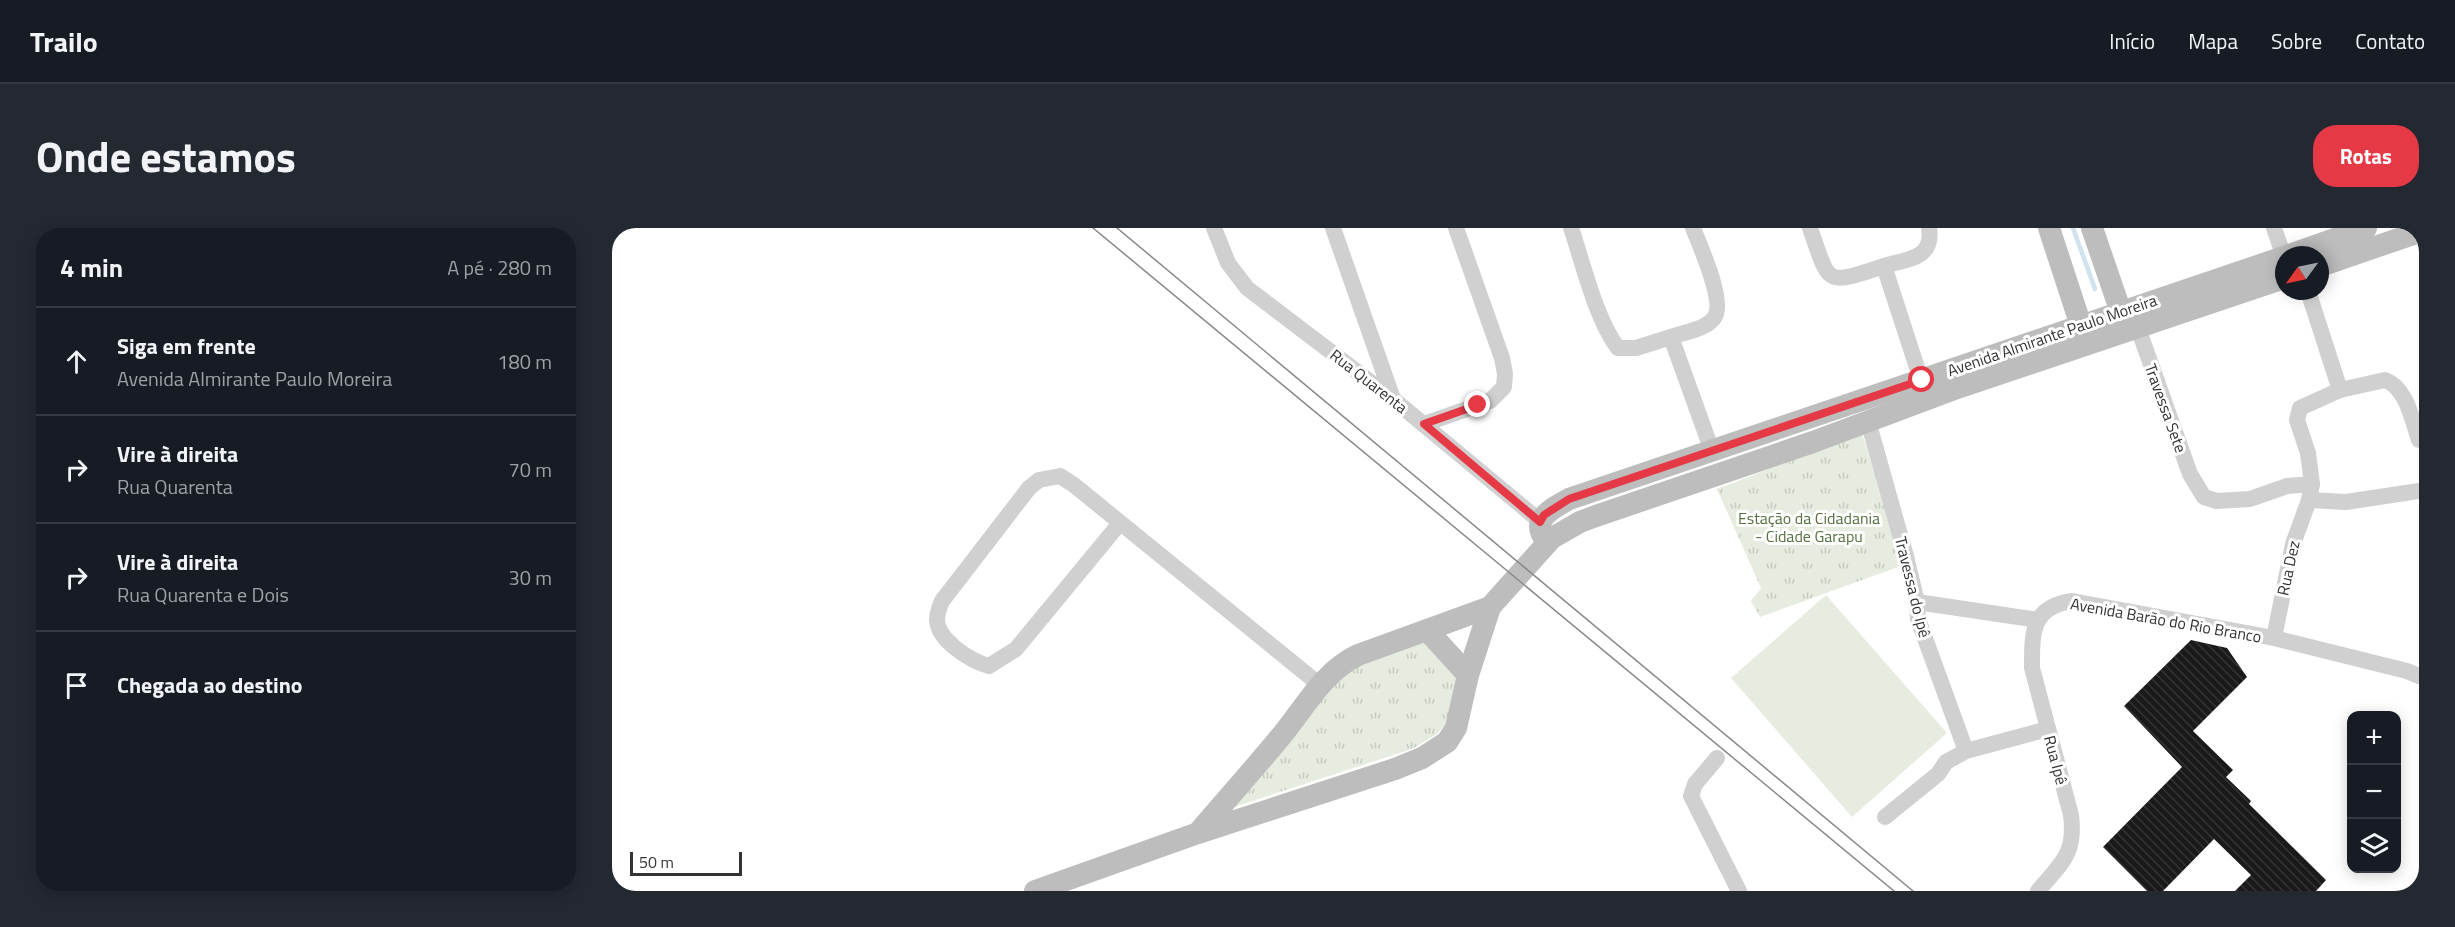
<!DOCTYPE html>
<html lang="pt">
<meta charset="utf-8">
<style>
:root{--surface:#171b24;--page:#242831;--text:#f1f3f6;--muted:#9ea1a6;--line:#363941;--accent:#e63946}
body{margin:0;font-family:"Titillium Web",sans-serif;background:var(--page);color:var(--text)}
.controls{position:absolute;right:18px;bottom:18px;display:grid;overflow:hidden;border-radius:12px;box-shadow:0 3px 15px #0003}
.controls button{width:54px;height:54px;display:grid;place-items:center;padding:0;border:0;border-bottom:2px solid var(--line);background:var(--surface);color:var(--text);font:30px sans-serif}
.compass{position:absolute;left:1663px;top:18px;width:54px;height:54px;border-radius:50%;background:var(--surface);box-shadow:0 3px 15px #0003;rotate:237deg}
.scale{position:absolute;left:18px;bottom:15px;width:112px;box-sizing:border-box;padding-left:6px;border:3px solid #333;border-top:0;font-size:16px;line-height:21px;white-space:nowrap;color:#333;-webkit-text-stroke:4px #fff;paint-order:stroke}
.stop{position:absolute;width:18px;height:18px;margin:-14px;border:4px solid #e63946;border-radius:50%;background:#fff}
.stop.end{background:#e63946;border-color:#fff;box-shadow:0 2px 6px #0008}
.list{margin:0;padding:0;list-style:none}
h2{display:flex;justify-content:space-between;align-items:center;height:78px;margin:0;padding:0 24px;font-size:26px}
h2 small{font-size:20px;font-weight:400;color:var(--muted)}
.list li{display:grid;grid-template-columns:39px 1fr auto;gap:18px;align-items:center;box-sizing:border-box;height:108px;padding:0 24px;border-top:2px solid var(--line)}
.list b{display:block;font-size:22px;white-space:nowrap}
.list p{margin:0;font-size:20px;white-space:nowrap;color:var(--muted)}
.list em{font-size:20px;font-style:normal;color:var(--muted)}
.icon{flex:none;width:33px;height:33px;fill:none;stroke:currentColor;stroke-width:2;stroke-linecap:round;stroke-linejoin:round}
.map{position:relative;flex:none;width:1807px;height:663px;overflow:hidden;border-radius:24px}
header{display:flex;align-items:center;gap:36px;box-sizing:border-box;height:84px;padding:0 30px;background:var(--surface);border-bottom:2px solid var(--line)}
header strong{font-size:28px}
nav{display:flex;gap:33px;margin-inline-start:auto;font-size:21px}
.intro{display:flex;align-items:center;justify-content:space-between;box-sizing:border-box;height:144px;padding:0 36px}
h1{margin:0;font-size:42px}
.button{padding:15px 27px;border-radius:24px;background:var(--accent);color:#fff;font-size:21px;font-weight:700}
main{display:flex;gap:36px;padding:0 36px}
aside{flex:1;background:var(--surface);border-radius:24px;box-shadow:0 3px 15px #0003}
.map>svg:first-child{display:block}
.park{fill:url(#park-tufts)}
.garden{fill:#e6ecdf}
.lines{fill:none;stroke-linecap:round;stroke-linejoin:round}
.stream{stroke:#cfe2ee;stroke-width:4.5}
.building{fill:url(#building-back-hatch)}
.street{stroke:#d0d0d0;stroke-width:16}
.secondary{stroke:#bdbdbd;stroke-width:22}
.tram{stroke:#888;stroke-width:1.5}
.route{stroke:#e63946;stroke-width:8}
.labels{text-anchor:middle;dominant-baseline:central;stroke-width:6;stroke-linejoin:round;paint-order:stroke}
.street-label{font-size:16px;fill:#333;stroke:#fff}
.park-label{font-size:16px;fill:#56703f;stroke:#fff}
</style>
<header>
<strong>Trailo</strong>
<nav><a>Início</a><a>Mapa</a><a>Sobre</a><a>Contato</a></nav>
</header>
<div class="intro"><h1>Onde estamos</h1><a class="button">Rotas</a></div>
<main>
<aside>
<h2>4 min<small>A pé · 280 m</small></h2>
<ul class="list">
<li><svg class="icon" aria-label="ahead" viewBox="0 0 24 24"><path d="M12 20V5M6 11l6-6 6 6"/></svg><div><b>Siga em frente</b><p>Avenida Almirante Paulo Moreira</p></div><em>180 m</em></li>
<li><svg class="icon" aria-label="right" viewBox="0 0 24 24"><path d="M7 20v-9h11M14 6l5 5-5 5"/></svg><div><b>Vire à direita</b><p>Rua Quarenta</p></div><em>70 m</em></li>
<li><svg class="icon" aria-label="right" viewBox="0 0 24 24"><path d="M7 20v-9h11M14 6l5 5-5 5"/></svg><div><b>Vire à direita</b><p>Rua Quarenta e Dois</p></div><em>30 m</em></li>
<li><svg class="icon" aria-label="arrive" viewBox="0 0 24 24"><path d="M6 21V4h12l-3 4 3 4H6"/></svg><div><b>Chegada ao destino</b></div></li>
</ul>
</aside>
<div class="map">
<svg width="1807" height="663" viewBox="0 0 1807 663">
<defs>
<pattern id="park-tufts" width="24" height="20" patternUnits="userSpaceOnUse" patternTransform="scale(1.5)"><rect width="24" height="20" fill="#e6ecdf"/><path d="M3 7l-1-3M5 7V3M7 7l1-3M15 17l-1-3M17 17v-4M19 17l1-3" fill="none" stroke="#c6cbc0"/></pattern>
<pattern id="building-back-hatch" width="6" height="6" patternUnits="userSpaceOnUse" patternTransform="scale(1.5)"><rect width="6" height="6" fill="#1a1a1a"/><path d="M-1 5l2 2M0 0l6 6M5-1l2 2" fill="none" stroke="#333"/></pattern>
</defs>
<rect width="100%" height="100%" fill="#fff"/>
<g class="park">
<polygon points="1250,205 1287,324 1286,339 1148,389 1139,373 1149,360 1105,261"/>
<polygon points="815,411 843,446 845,460 834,496 825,506 800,521 619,580 719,449"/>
</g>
<polygon class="garden" points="1214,367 1335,505 1240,589 1119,450"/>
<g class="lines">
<polyline class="stream" points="1461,0 1483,61"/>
</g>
<polygon class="building" points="1579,412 1615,420 1635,449 1581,503 1621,542 1614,549 1639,573 1637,576 1714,652 1704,663 1623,663 1639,647 1602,611 1551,663 1535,663 1491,619 1570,539 1512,478"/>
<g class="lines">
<g class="street">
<polyline points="602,0 616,35 635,60 781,171 929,294"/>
<polyline points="721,0 781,171"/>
<path d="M 959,0 C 971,35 984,92 1006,120 L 1024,120 L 1059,109 L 1100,223"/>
<path d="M 1198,0 C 1218,57 1212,58 1272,38 L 1309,152"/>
<polyline points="1662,0 1672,29"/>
<path d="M 1272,38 C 1295,31 1322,31 1317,0"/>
<polyline points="1696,63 1728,162"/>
<polyline points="1526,100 1578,246 1592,269 1605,273 1638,271 1675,258 1700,256"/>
<path d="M 1059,109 C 1072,104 1093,102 1102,90 C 1114,75 1088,18 1081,0"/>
<polyline points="1256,193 1294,328 1305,374 1306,391 1354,523"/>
<polyline points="812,196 878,173 892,159 893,146 890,130 844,0"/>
<polyline points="1697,272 1734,274 1807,263"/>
<path d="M 508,295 L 404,421 L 377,438 C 359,433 326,413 325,392 C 325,385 327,380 330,373 L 417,260 L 427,252 L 448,248 L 462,257 L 708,457"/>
<polyline points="1305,374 1426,392"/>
<path d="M 1662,410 L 1681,316 L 1697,272 L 1700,256 L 1696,225 L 1685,192 L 1688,180 L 1728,162 L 1773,152 C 1795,160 1800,192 1807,212"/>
<polyline points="1105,530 1083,556 1079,568 1127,663"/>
<polyline points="1273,589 1326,546 1334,534 1354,523 1436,501"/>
<path d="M 1426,663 C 1449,635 1464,627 1459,587 L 1420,440 C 1420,405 1419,379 1460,373 L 1662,410 L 1795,443 L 1807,448"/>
</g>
<g class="secondary">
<polyline points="1437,0 1473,110"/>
<polyline points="1480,0 1513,96"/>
<polyline points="1677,27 1754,0"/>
<polyline points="1708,38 1807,4"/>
<path d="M 935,314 C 917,292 939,281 957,271 L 1672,29"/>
<polyline points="815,402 856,447"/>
<path d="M 586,605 C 614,572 643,540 670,507 C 693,479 712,443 746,427 L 878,379 L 940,310 L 968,294 L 984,288 L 1201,214 L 1345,160 L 1672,50"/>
<polyline points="423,663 586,605 783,541 810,530 835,514 844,500 856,447 878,379"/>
</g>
<g class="tram">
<polyline points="481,0 1282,663"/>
<polyline points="505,0 1301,663"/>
</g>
</g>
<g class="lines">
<polyline class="route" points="866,177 812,196 928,294 932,287 957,271 1310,152"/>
</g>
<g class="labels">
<g class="street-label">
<text transform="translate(1440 107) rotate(-19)">Avenida Almirante Paulo Moreira</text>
<text transform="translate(757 153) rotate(38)">Rua Quarenta</text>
<text transform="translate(1554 180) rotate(70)">Travessa Sete</text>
<text transform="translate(1676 340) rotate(-78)">Rua Dez</text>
<text transform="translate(1301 359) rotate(76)">Travessa do Ipê</text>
<text transform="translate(1554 392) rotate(10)">Avenida Barão do Rio Branco</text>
<text transform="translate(1444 532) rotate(75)">Rua Ipê</text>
</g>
<g class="park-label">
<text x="1197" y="290">Estação da Cidadania<tspan x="1197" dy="18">- Cidade Garapu</tspan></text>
</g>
</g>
</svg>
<div class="controls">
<button>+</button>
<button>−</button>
<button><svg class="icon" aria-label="layers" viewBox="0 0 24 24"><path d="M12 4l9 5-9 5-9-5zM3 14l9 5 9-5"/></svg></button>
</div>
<svg class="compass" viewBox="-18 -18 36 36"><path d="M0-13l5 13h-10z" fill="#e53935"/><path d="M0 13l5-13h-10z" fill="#9ea1a6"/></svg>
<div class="scale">50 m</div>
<div class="stop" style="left:1310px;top:152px"></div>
<div class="stop end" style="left:866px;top:177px"></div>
</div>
</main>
